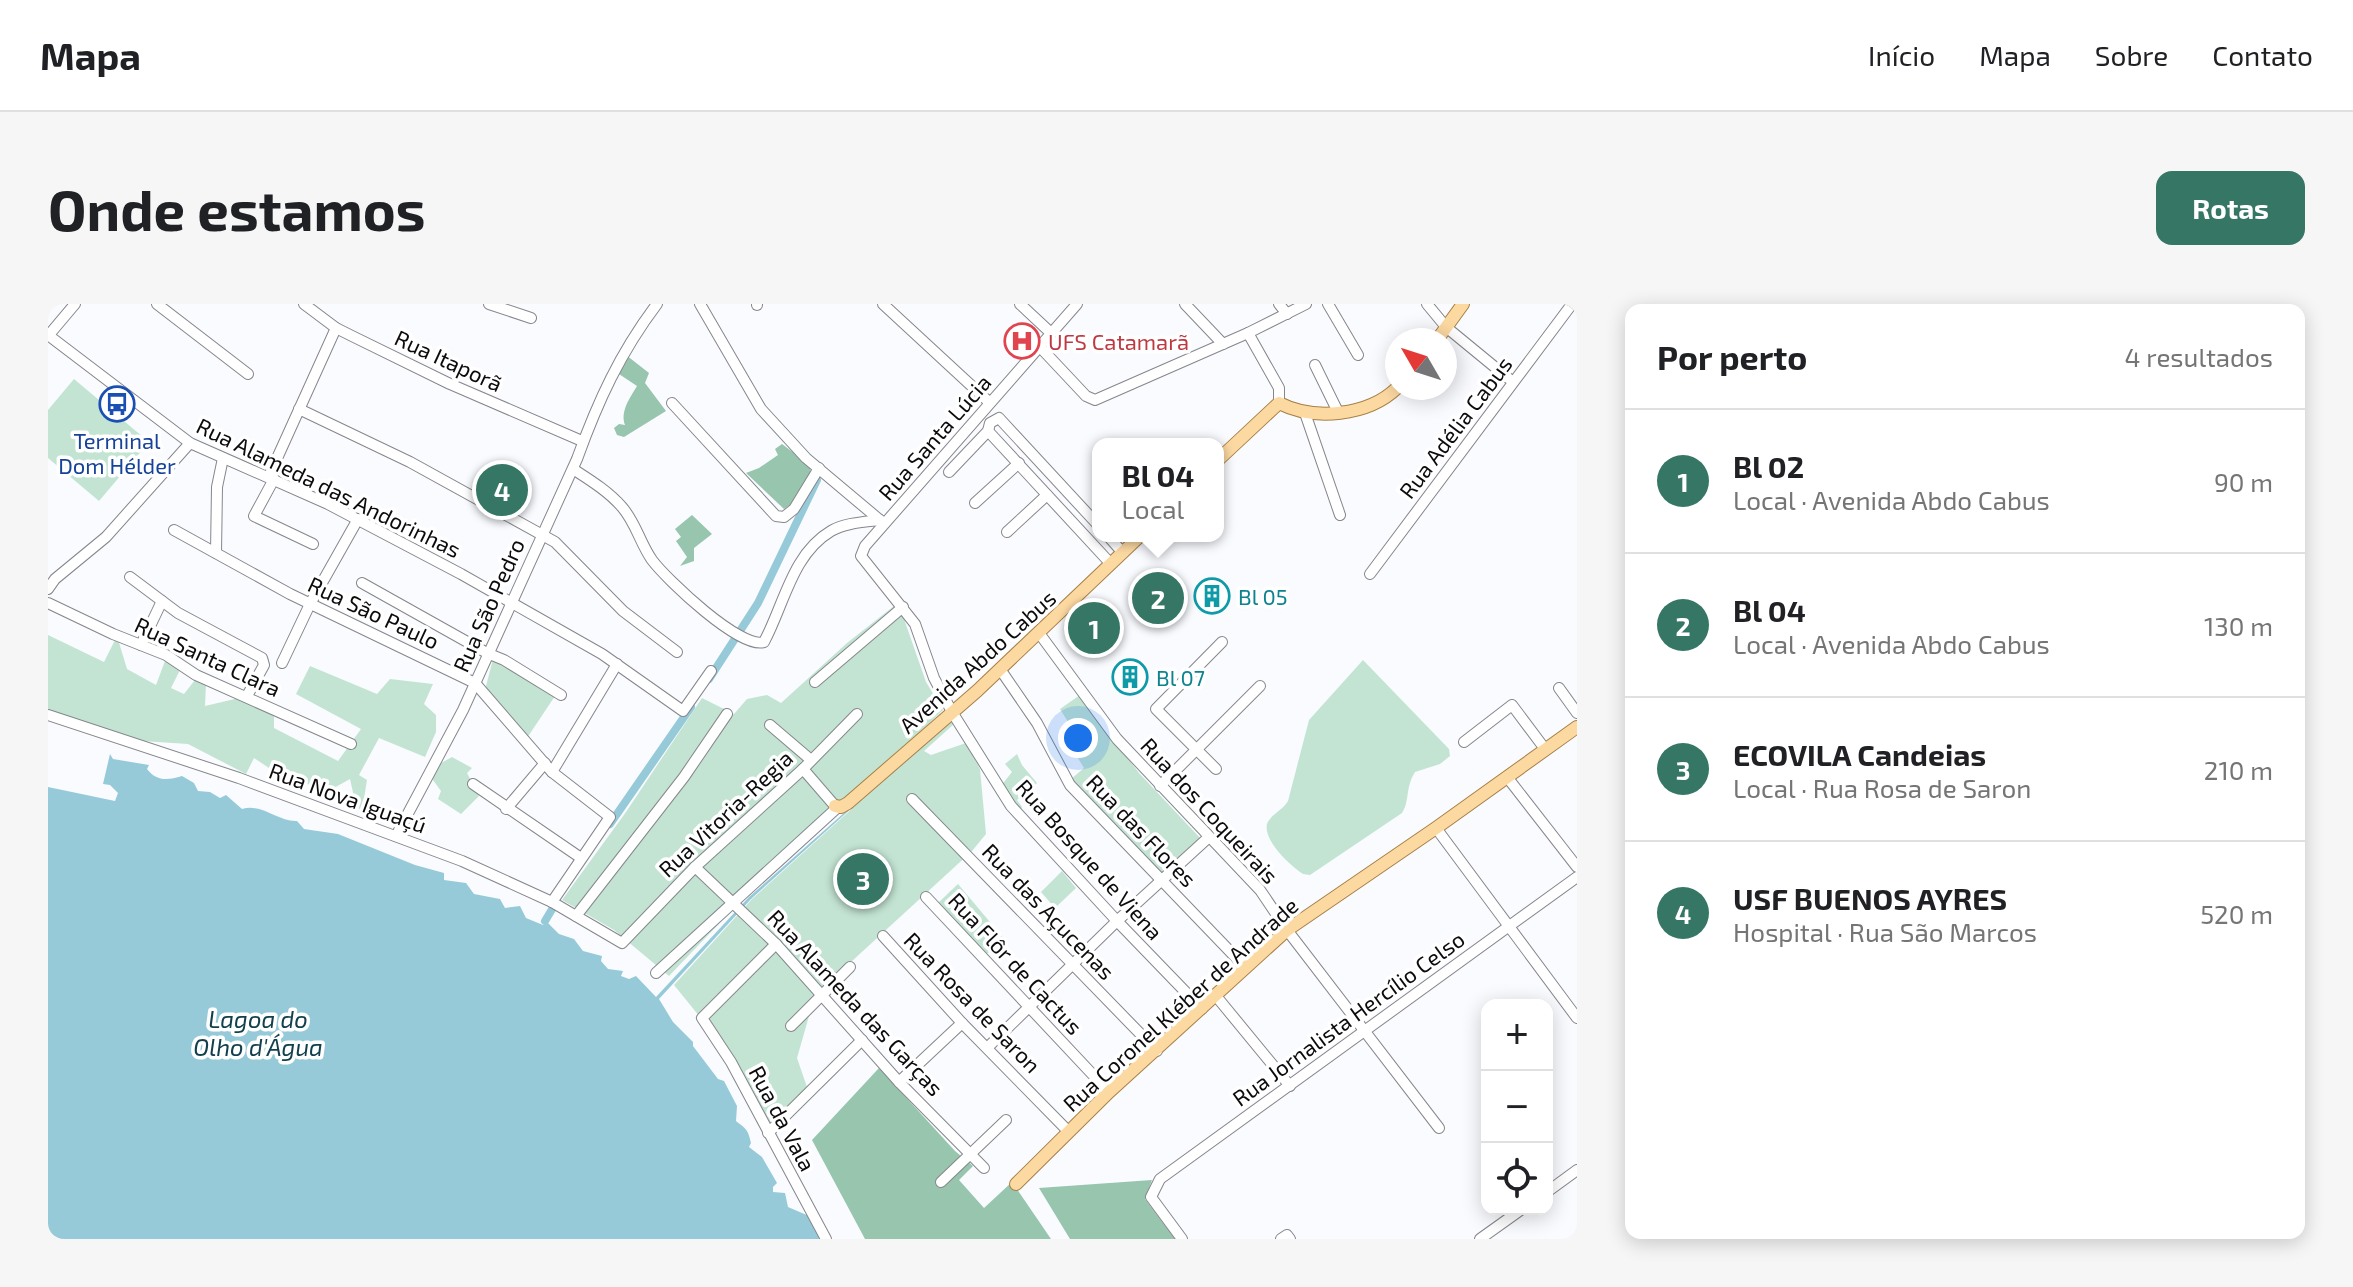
<!DOCTYPE html>
<html lang="pt">
<meta charset="utf-8">
<style>
:root{--surface:#fff;--page:#f6f6f6;--text:#202124;--muted:#757577;--line:#e0e0e0;--accent:#367664}
body{margin:0;font-family:"Exo 2",sans-serif;background:var(--page);color:var(--text)}
.controls{position:absolute;right:24px;bottom:24px;display:grid;overflow:hidden;border-radius:16px;box-shadow:0 4px 20px #0003}
.controls button{width:72px;height:72px;display:grid;place-items:center;padding:0;border:0;border-bottom:2px solid var(--line);background:var(--surface);color:var(--text);font:40px sans-serif}
.compass{position:absolute;left:1337px;top:24px;width:72px;height:72px;border-radius:50%;background:var(--surface);box-shadow:0 4px 20px #0003;rotate:309deg}
.you{position:absolute;left:1030px;top:434px;width:28px;height:28px;margin:-20px;border:6px solid #fff;border-radius:50%;background:#1a73e8;box-shadow:0 0 0 12px #1a73e833}
.badge{display:grid;place-items:center;width:52px;height:52px;border-radius:50%;background:var(--accent);color:#fff;font-size:26px;font-weight:700}
.pin{position:absolute;translate:-50% -50%;border:4px solid #fff;box-shadow:0 2px 8px #0006}
.popup{position:absolute;left:1044px;top:134px;width:132px;height:104px;box-sizing:border-box;display:grid;place-content:center;border-radius:16px;background:var(--surface);filter:drop-shadow(0 2px 6px #0005);font-size:26px;white-space:nowrap;color:var(--muted)}
.popup b{font-size:30px;color:var(--text)}
.popup::after{content:'';position:absolute;left:50%;top:100%;margin-left:-16px;border:16px solid transparent;border-top-color:var(--surface)}
.list{margin:0;padding:0;list-style:none}
h2{display:flex;justify-content:space-between;align-items:center;height:104px;margin:0;padding:0 32px;font-size:34px}
h2 small{font-size:26px;font-weight:400;color:var(--muted)}
.list li{display:grid;grid-template-columns:52px 1fr auto;gap:24px;align-items:center;box-sizing:border-box;height:144px;padding:0 32px;border-top:2px solid var(--line)}
.list b{display:block;font-size:30px;white-space:nowrap}
.list p{margin:0;font-size:26px;white-space:nowrap;color:var(--muted)}
.list em{font-size:26px;font-style:normal;color:var(--muted)}
.icon{flex:none;width:44px;height:44px;fill:none;stroke:currentColor;stroke-width:2;stroke-linecap:round;stroke-linejoin:round}
.map{position:relative;flex:none;width:1529px;height:935px;overflow:hidden;border-radius:16px}
header{display:flex;align-items:center;gap:48px;box-sizing:border-box;height:112px;padding:0 40px;background:var(--surface);border-bottom:2px solid var(--line)}
header strong{font-size:38px}
nav{display:flex;gap:44px;margin-inline-start:auto;font-size:28px}
.intro{display:flex;align-items:center;justify-content:space-between;box-sizing:border-box;height:192px;padding:0 48px}
h1{margin:0;font-size:56px}
.button{padding:20px 36px;border-radius:16px;background:var(--accent);color:#fff;font-size:28px;font-weight:700}
main{display:flex;gap:48px;padding:0 48px}
aside{flex:1;background:var(--surface);border-radius:16px;box-shadow:0 4px 20px #0003}
.map>svg:first-child{display:block}
.green{fill:#c3e4d3}
.forest{fill:#97c5ae}
.water{fill:#96cad9}
.lines{fill:none;stroke-linecap:round;stroke-linejoin:round}
.canal{stroke:#96cad9;stroke-width:8}
.minor-casing{stroke:#85878c;stroke-width:12}
.major-casing{stroke:#a78046;stroke-width:14}
.minor{stroke:#fff;stroke-width:10}
.major{stroke:#fdd9a2;stroke-width:12}
.labels{text-anchor:middle;dominant-baseline:central;stroke-width:7;stroke-linejoin:round;paint-order:stroke}
.health-label{font-size:22px;fill:#be3a42;stroke:#fff;text-anchor:start}
.street-label{font-size:22px;fill:#0b0b0d;stroke:#fff}
.transit-label{font-size:22px;fill:#164399;stroke:#fff}
.culture-label{font-size:22px;fill:#0d838f;stroke:#fff;text-anchor:start}
.water-label{font-size:24px;font-style:italic;fill:#12414d;stroke:#fff}
</style>
<header>
<strong>Mapa</strong>
<nav><a>Início</a><a>Mapa</a><a>Sobre</a><a>Contato</a></nav>
</header>
<div class="intro"><h1>Onde estamos</h1><a class="button">Rotas</a></div>
<main>
<div class="map">
<svg width="1529" height="935" viewBox="0 0 1529 935">
<rect width="100%" height="100%" fill="#f9fbff"/>
<g class="green">
<polygon points="26,75 101,138 51,197 0,154 0,106"/>
<polygon points="846,302 856,315 878,378 895,406 686,604 621,672 566,626 514,596 578,508 654,394 686,410 699,395 719,391 733,399 799,339"/>
<polygon points="0,331 56,358 69,332 79,365 108,381 117,357 134,362 123,384 136,390 147,376 158,380 157,402 191,394 226,409 226,424 290,457 313,425 248,390 262,362 329,390 342,375 385,380 376,400 388,411 388,428 377,453 331,434 311,471 319,476 314,507 308,502 302,475 284,485 239,476 206,454 198,470 140,440 94,437 0,408"/>
<polygon points="445,355 509,389 477,437 437,386"/>
<path d="M 1315,356 L 1401,445 L 1402,452 L 1392,460 L 1367,468 C 1357,484 1362,497 1354,509 L 1262,571 L 1255,570 C 1243,562 1215,537 1219,520 C 1222,511 1235,506 1240,497 L 1261,416 Z"/>
<polygon points="1032,391 1091,469 1153,535 1115,570 1022,476 1036,464 1028,451 1035,442 1012,405"/>
<polygon points="902,416 906,420 876,447 883,451 918,439 932,465 938,530 924,547 767,691 749,754 759,783 721,819 682,750 626,681 704,595"/>
<polygon points="969,450 974,461 989,479 969,496 974,503 970,509 952,483 964,468 957,460"/>
<polygon points="404,453 424,464 419,469 431,492 413,510 390,495 393,487 385,476 386,463"/>
<polygon points="1014,567 1028,584 1007,604 993,588"/>
<polygon points="910,580 957,636 936,652 888,601"/>
</g>
<g class="forest">
<path d="M 578,51 L 601,69 L 597,79 L 618,107 L 576,133 L 569,131 L 566,124 L 571,120 L 577,121 C 572,107 582,94 589,82 L 568,68 Z"/>
<polygon points="734,140 762,161 763,173 743,200 736,205 698,169 711,164 730,151 727,145"/>
<polygon points="644,211 664,230 646,244 646,257 632,262 639,253 628,237 633,233 627,225"/>
<polygon points="831,764 907,847 925,862 911,876 936,904 964,878 1003,935 817,935 764,836"/>
<polygon points="1104,876 1097,895 1127,935 1022,935 991,884"/>
</g>
<path class="water" d="M 900,417 L 703,595 L 611,695 L 625,718 L 645,738 L 645,742 L 670,775 L 676,777 L 689,802 L 688,817 C 698,825 700,825 703,839 L 701,843 L 714,853 L 729,879 L 725,883 L 725,888 L 737,889 L 740,903 L 761,912 L 774,935 L 0,935 L 0,483 L 67,497 L 70,489 L 62,481 L 55,480 L 62,450 L 65,455 L 101,461 L 99,465 C 109,478 120,476 134,472 L 146,479 L 150,487 L 162,488 L 172,494 L 178,491 L 194,505 C 214,499 230,518 249,517 L 256,525 L 290,530 L 367,561 L 396,569 L 396,576 L 418,579 L 426,590 L 452,595 L 457,604 L 472,602 L 478,614 L 495,621 L 500,619 L 511,630 L 526,635 L 535,647 L 554,652 L 553,657 L 560,665 L 575,667 L 573,672 L 581,675 L 588,672 L 608,693 L 701,593 Z"/>
<g class="lines">
<g class="canal">
<polyline points="661,375 710,299 769,176"/>
<polyline points="562,520 643,403"/>
<polyline points="497,617 509,597"/>
</g>
<defs>
<g id="minor">
<polyline points="109,0 200,70"/>
<polyline points="256,0 288,24 304,32 402,80 534,137"/>
<polyline points="441,0 483,14"/>
<polyline points="652,0 713,105 758,154 833,217"/>
<polyline points="835,0 941,98"/>
<polyline points="972,0 1003,29"/>
<polyline points="1029,0 817,242 813,252 867,320 886,374 904,408 963,502 1069,617 1154,705"/>
<polyline points="1137,0 1175,40"/>
<polyline points="1231,0 1239,10"/>
<polyline points="1280,0 1310,51"/>
<polyline points="1379,0 1398,23 1465,78"/>
<polyline points="709,1 709,0"/>
<polyline points="1200,29 1231,84 1231,99"/>
<polyline points="0,31 142,139 280,200 413,270 554,350 635,407 663,367"/>
<polyline points="0,32 27,0"/>
<polyline points="991,42 1038,92 1047,96 1200,29 1258,0"/>
<polyline points="1267,61 1290,108"/>
<polyline points="624,99 728,212 736,213 746,205 771,164"/>
<polyline points="251,105 362,158 507,238 575,307 629,348"/>
<polyline points="1257,109 1292,211"/>
<polyline points="940,127 1063,260"/>
<path d="M 525,165 C 542,176 560,187 574,203 C 588,219 592,239 604,256 C 619,276 693,346 716,338 C 736,301 744,250 783,227 C 796,219 816,218 832,216"/>
<polyline points="901,168 940,127 942,119 951,114 1050,221"/>
<polyline points="221,172 288,24"/>
<polyline points="226,175 206,212 265,240"/>
<polyline points="927,199 971,159"/>
<polyline points="126,226 242,290 427,379 504,468 562,513 504,598"/>
<polyline points="959,228 999,191"/>
<polyline points="1060,232 1075,249"/>
<polyline points="168,249 169,183 175,154"/>
<polyline points="1322,270 1524,0"/>
<polyline points="82,273 130,309 214,354 216,361 199,392"/>
<polyline points="314,279 439,349 456,356 513,391"/>
<polyline points="0,285 7,275 58,233 142,139"/>
<polyline points="0,299 65,330 118,351 148,371 303,440"/>
<polyline points="991,329 1069,435 1212,586 1239,626 1391,824"/>
<polyline points="93,341 114,297"/>
<polyline points="234,359 262,300 310,215"/>
<polyline points="952,365 989,419 1022,481 1197,663"/>
<polyline points="767,378 855,303"/>
<polyline points="1511,384 1529,409"/>
<polyline points="0,411 191,474 414,557 504,598 574,639 647,563 755,465 809,410"/>
<polyline points="722,421 763,456"/>
<polyline points="1416,438 1464,401 1497,445"/>
<polyline points="755,465 787,502"/>
<polyline points="1168,465 1108,405 1174,338"/>
<polyline points="504,468 569,360"/>
<polyline points="1459,473 1529,563"/>
<polyline points="425,480 533,554"/>
<polyline points="1112,482 1212,382"/>
<polyline points="864,495 1109,747"/>
<polyline points="458,505 497,459"/>
<polyline points="1388,524 1529,714"/>
<path d="M 348,532 L 415,406 L 529,155 C 550,97 572,49 609,0"/>
<polyline points="647,563 728,640 851,778 936,864"/>
<polyline points="878,593 1061,788"/>
<polyline points="528,612 636,473 679,410"/>
<polyline points="835,632 914,719 1020,827"/>
<polyline points="728,640 654,714 683,758 778,935"/>
<polyline points="608,669 790,503"/>
<polyline points="1168,692 1242,782"/>
<polyline points="743,722 802,663"/>
<polyline points="940,743 1069,617 1161,533"/>
<polyline points="851,778 914,719"/>
<polyline points="720,829 814,736"/>
<polyline points="893,878 958,816"/>
<polyline points="1499,888 1529,866"/>
<polyline points="1134,935 1103,893 1112,875 1529,573"/>
<polyline points="1233,935 1239,931 1242,935"/>
<polyline points="1432,935 1474,905"/>
</g>
<g id="major">
<polyline points="1389,36 1415,0"/>
<path d="M 1170,156 L 1231,99 C 1266,117 1320,112 1349,84"/>
<polyline points="787,502 793,503 800,499 929,387 1092,232"/>
<polyline points="968,880 1061,788 1239,626 1388,524 1529,423"/>
</g>
</defs>
<use href="#minor" class="minor-casing"/>
<use href="#major" class="major-casing"/>
<use href="#minor" class="minor"/>
<use href="#major" class="major"/>
</g>
<defs>
<symbol id="hospital-ring" viewBox="-11 -11 22 22"><circle r="9.5" fill="#fff" stroke="#e0444e" stroke-width="1.5"/><path d="M-5-5h3v3.5h4V-5h3V5h-3V1.5h-4V5h-3Z" fill="#e0444e"/></symbol>
<symbol id="bus-ring" viewBox="-11 -11 22 22"><circle r="9.5" fill="#fff" stroke="#1a4fb4" stroke-width="1.5"/><path d="M-5-6H5V4H4V6H2V4H-2V6H-4V4H-5ZM-3.5-4V0h7V-4ZM-3.5 1.2v1.5H-2V1.2ZM2 1.2v1.5H3.5V1.2Z" fill="#1a4fb4"/></symbol>
<symbol id="building-ring" viewBox="-11 -11 22 22"><circle r="9.5" fill="#fff" stroke="#0f9aa8" stroke-width="1.5"/><path d="M-4-6H4V6H1V3H-1V6H-4ZM-2.5-4.3h1.7v1.8h-1.7ZM.8-4.3h1.7v1.8H.8ZM-2.5-1h1.7V.8h-1.7ZM.8-1h1.7V.8H.8Z" fill="#0f9aa8"/></symbol>
</defs>
<g fill-rule="evenodd">
<use href="#hospital-ring" x="954" y="17" width="40" height="40"/>
<use href="#bus-ring" x="49" y="80" width="40" height="40"/>
<use href="#building-ring" x="1144" y="272" width="40" height="40"/>
<use href="#building-ring" x="1062" y="353" width="40" height="40"/>
</g>
<g class="labels">
<g class="health-label">
<text x="1000" y="37">UFS Catamarã</text>
</g>
<g class="street-label">
<text transform="translate(401 56) rotate(25)">Rua Itaporã</text>
<text transform="translate(1407 123) rotate(-53)">Rua Adélia Cabus</text>
<text transform="translate(886 133) rotate(-49)">Rua Santa Lúcia</text>
<text transform="translate(281 183) rotate(26)">Rua Alameda das Andorinhas</text>
<text transform="translate(440 301) rotate(-66)">Rua São Pedro</text>
<text transform="translate(326 308) rotate(25)">Rua São Paulo</text>
<text transform="translate(160 352) rotate(25)">Rua Santa Clara</text>
<text transform="translate(929 357) rotate(-42)">Avenida Abdo Cabus</text>
<text transform="translate(300 493) rotate(20)">Rua Nova Iguaçú</text>
<text transform="translate(1162 506) rotate(47)">Rua dos Coqueirais</text>
<text transform="translate(677 509) rotate(-43)">Rua Vitoria-Regia</text>
<text transform="translate(1094 526) rotate(46)">Rua das Flores</text>
<text transform="translate(1042 555) rotate(48)">Rua Bosque de Viena</text>
<text transform="translate(1001 607) rotate(46)">Rua das Açucenas</text>
<text transform="translate(968 659) rotate(47)">Rua Flôr de Cactus</text>
<text transform="translate(808 698) rotate(47)">Rua Alameda das Garças</text>
<text transform="translate(925 698) rotate(46)">Rua Rosa de Saron</text>
<text transform="translate(1132 700) rotate(-42)">Rua Coronel Kléber de Andrade</text>
<text transform="translate(1300 714) rotate(-36)">Rua Jornalista Hercílio Celso</text>
<text transform="translate(735 814) rotate(62)">Rua da Vala</text>
</g>
<g class="transit-label">
<text x="69" y="136">Terminal<tspan x="69" dy="25">Dom Hélder</tspan></text>
</g>
<g class="culture-label">
<text x="1190" y="292">Bl 05</text>
<text x="1108" y="373">Bl 07</text>
</g>
<g class="water-label">
<text x="210" y="714">Lagoa do<tspan x="210" dy="28">Olho d'Água</tspan></text>
</g>
</g>
</svg>
<div class="controls">
<button>+</button>
<button>−</button>
<button><svg class="icon" aria-label="locate" viewBox="0 0 24 24"><circle cx="12" cy="12" r="6"/><path d="M12 2v4M12 18v4M2 12h4M18 12h4"/></svg></button>
</div>
<svg class="compass" viewBox="-18 -18 36 36"><path d="M0-13l5 13h-10z" fill="#e53935"/><path d="M0 13l5-13h-10z" fill="#757577"/></svg>
<div class="you"></div>
<div class="pin badge" style="left:1046px;top:324px">1</div>
<div class="pin badge" style="left:1110px;top:294px">2</div>
<div class="popup"><b>Bl 04</b>Local</div>
<div class="pin badge" style="left:815px;top:575px">3</div>
<div class="pin badge" style="left:454px;top:186px">4</div>
</div>
<aside>
<h2>Por perto<small>4 resultados</small></h2>
<ul class="list">
<li><span class="badge">1</span><div><b>Bl 02</b><p>Local · Avenida Abdo Cabus</p></div><em>90 m</em></li>
<li><span class="badge">2</span><div><b>Bl 04</b><p>Local · Avenida Abdo Cabus</p></div><em>130 m</em></li>
<li><span class="badge">3</span><div><b>ECOVILA Candeias</b><p>Local · Rua Rosa de Saron</p></div><em>210 m</em></li>
<li><span class="badge">4</span><div><b>USF BUENOS AYRES</b><p>Hospital · Rua São Marcos</p></div><em>520 m</em></li>
</ul>
</aside>
</main>
